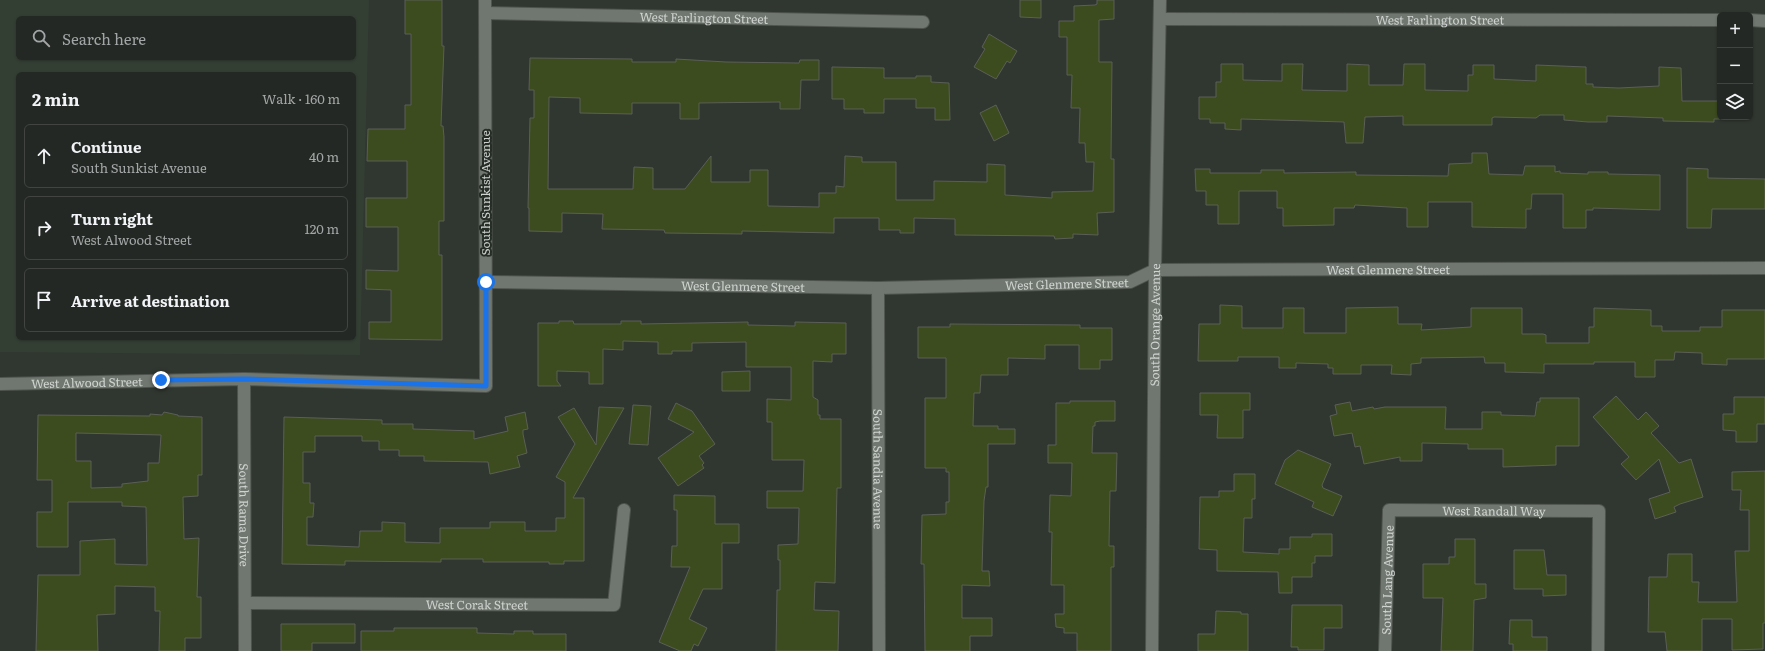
<!DOCTYPE html>
<meta charset="utf-8">
<style>
:root{--surface:#242824;--page:#303431;--text:#f1f3f6;--muted:#a3a6a6;--line:#414441}
body{margin:0;font-family:Literata,serif;background:var(--page);color:var(--text)}
.controls{position:absolute;right:12px;top:12px;display:grid;overflow:hidden;border-radius:6px;box-shadow:0 1px 3px #0004}
.controls button{width:36px;height:36px;display:grid;place-items:center;padding:0;border:0;border-bottom:1px solid var(--line);background:var(--surface);color:var(--text);font:20px sans-serif}
.stop{position:absolute;width:12px;height:12px;margin:-9px;border:3px solid #1a73e8;border-radius:50%;background:#fff}
.stop.end{background:#1a73e8;border-color:#fff;box-shadow:0 1px 4px #0008}
.list{margin:0;padding:0;list-style:none}
h2{display:flex;justify-content:space-between;align-items:center;height:52px;margin:0;padding:0 16px;font-size:17px}
h2 small{font-size:13px;font-weight:400;color:var(--muted)}
.list li{display:grid;grid-template-columns:26px 1fr auto;gap:12px;align-items:center;box-sizing:border-box;height:64px;margin:0 8px 8px;padding:0 8px;border:1px solid var(--line);border-radius:6px}
.list b{display:block;font-size:15px;white-space:nowrap}
.list p{margin:0;font-size:13px;white-space:nowrap;color:var(--muted)}
.list em{font-size:13px;font-style:normal;color:var(--muted)}
.icon{flex:none;width:22px;height:22px;fill:none;stroke:currentColor;stroke-width:2;stroke-linecap:round;stroke-linejoin:round}
.map{position:relative;flex:none;width:1765px;height:651px;overflow:hidden}
.search{position:absolute;background:var(--surface);box-shadow:0 1px 3px #0004;left:16px;top:16px;width:340px;height:44px;display:flex;align-items:center;gap:10px;box-sizing:border-box;padding:0 14px;border-radius:6px;color:var(--muted);font-size:15px}
.panel{position:absolute;background:var(--surface);box-shadow:0 1px 3px #0004;left:16px;top:72px;width:340px;height:268px;border-radius:6px}
.map>svg:first-child{display:block}
.built{fill:#343f34;fill-rule:evenodd}
.building{fill:#3c4c1f;stroke:#5b5f57;fill-rule:evenodd}
.lines{fill:none;stroke-linecap:round;stroke-linejoin:round}
.minor-casing{stroke:#4f544f;stroke-width:14}
.minor{stroke:#707770;stroke-width:12}
.route{stroke:#1a73e8;stroke-width:5}
.labels{text-anchor:middle;dominant-baseline:central;stroke-width:4;stroke-linejoin:round;paint-order:stroke}
.street-label{font-size:12px;fill:#cfd3d0;stroke:#262c26}
</style>
<div class="map">
<svg width="1765" height="651" viewBox="0 0 1765 651">
<rect width="100%" height="100%" fill="#303630"/>
<path class="built" d="M 0,0 L 369,0 L 360,355 L 0,352 ZM 18,18 L 354,18 L 354,58 L 18,58 ZM 18,74 L 354,74 L 354,338 L 18,338 Z"/>
<g class="building">
<polygon points="405,0 442,0 442,46 444,46 441,126 443,126 444,137 444,221 439,221 439,255 442,255 442,340 369,339 369,322 391,322 391,290 366,289 366,270 398,271 398,227 366,227 366,198 407,198 407,161 367,161 368,129 405,129 405,105 411,105 411,34 405,34"/>
<polygon points="1020,0 1041,0 1041,18 1020,17"/>
<polygon points="1097,0 1114,0 1114,19 1099,20 1099,62 1112,62 1111,159 1114,159 1114,212 1097,213 1098,235 1073,234 1073,238 1055,239 1054,236 955,235 955,219 914,218 914,233 900,233 900,230 879,230 879,218 834,218 834,233 742,231 742,234 665,233 664,230 602,229 603,214 562,213 562,232 529,231 529,208 528,208 530,118 534,118 534,90 529,90 530,58 632,59 632,62 676,62 676,59 726,62 799,63 800,60 819,60 819,80 801,80 800,109 780,109 780,102 699,103 699,119 680,119 680,103 632,103 632,114 580,113 580,98 549,97 548,189 633,189 634,167 653,168 653,189 685,189 711,156 711,182 750,182 750,170 768,170 768,206 819,207 819,193 836,193 836,186 844,187 845,156 862,157 862,162 896,162 896,200 934,200 934,181 987,182 987,164 1005,165 1005,195 1052,198 1052,192 1093,191 1094,162 1086,162 1085,143 1079,143 1080,108 1071,108 1072,75 1067,75 1067,37 1059,37 1059,21 1074,21 1074,6 1095,5 1097,4"/>
<polygon points="989,34 1017,51 1010,63 1007,61 996,79 974,67 985,49 982,47"/>
<polygon points="1221,64 1243,64 1243,80 1282,81 1282,64 1303,64 1302,90 1347,91 1347,64 1369,65 1369,85 1403,85 1404,64 1425,64 1425,90 1468,91 1468,75 1473,75 1473,65 1494,65 1494,79 1536,81 1536,65 1586,67 1586,84 1593,84 1593,87 1619,88 1659,86 1659,67 1681,68 1682,101 1720,101 1720,119 1714,119 1714,122 1663,121 1663,118 1607,116 1607,122 1588,122 1564,120 1564,115 1540,115 1536,118 1494,117 1492,118 1492,125 1403,125 1403,116 1365,117 1363,143 1346,143 1344,122 1241,119 1241,130 1225,129 1225,123 1210,123 1210,119 1199,119 1199,97 1216,97 1216,82 1221,82"/>
<polygon points="832,67 884,68 884,78 916,78 916,76 931,76 931,82 949,83 950,120 935,120 935,108 916,108 916,99 884,99 884,113 864,113 864,109 844,109 844,99 832,99"/>
<polygon points="996,105 1009,133 994,141 980,113"/>
<polygon points="1472,153 1487,153 1489,174 1523,175 1525,166 1555,166 1555,172 1560,171 1560,173 1588,174 1588,172 1608,172 1608,174 1660,175 1660,210 1593,208 1593,210 1586,210 1586,228 1563,228 1563,194 1532,194 1531,209 1526,209 1526,228 1472,227 1472,202 1428,202 1428,227 1407,227 1407,208 1355,205 1354,208 1334,208 1334,225 1283,226 1283,208 1277,208 1277,191 1239,191 1239,224 1218,224 1218,205 1206,205 1206,191 1196,191 1195,169 1210,169 1210,173 1261,173 1261,170 1284,170 1284,173 1356,172 1356,175 1448,176 1449,164 1472,163"/>
<polygon points="1687,168 1708,169 1708,178 1765,179 1765,209 1712,209 1711,228 1687,228"/>
<polygon points="1220,305 1242,306 1242,328 1283,328 1283,308 1304,308 1304,333 1346,333 1346,308 1398,307 1398,324 1422,324 1421,330 1471,327 1471,308 1522,308 1522,334 1543,334 1546,335 1546,343 1589,343 1589,327 1594,327 1594,308 1651,310 1651,326 1662,326 1662,331 1700,331 1700,327 1722,327 1722,310 1765,310 1765,359 1727,359 1727,365 1702,364 1702,353 1675,352 1674,360 1655,360 1655,377 1635,377 1635,362 1594,362 1594,364 1544,364 1544,373 1505,372 1505,363 1485,363 1484,357 1421,358 1421,363 1411,364 1411,375 1391,374 1392,365 1361,365 1361,374 1333,374 1333,368 1328,368 1328,364 1296,363 1296,368 1279,368 1279,357 1238,357 1238,361 1198,361 1199,324 1220,324"/>
<polygon points="559,321 573,321 574,324 621,324 621,321 641,321 641,324 748,322 748,325 795,326 795,322 846,323 846,354 832,354 832,362 813,361 813,397 818,400 818,415 820,415 820,419 841,419 841,488 837,488 835,583 815,582 814,610 839,611 838,651 776,651 777,590 780,590 780,560 778,560 778,545 798,544 799,508 767,508 767,491 803,491 804,460 772,460 772,422 767,422 767,399 791,400 791,367 746,367 746,342 692,343 692,351 672,351 672,354 658,354 658,342 623,341 623,350 603,349 603,384 589,384 589,372 557,371 557,381 561,386 538,386 538,323 559,323"/>
<polygon points="950,324 1080,325 1080,328 1112,328 1112,360 1100,360 1100,369 1079,369 1079,345 1045,345 1045,359 1008,358 1008,375 981,375 980,393 974,393 973,426 998,426 998,429 1015,429 1015,444 988,444 988,487 986,487 984,501 982,571 989,571 990,586 962,585 962,618 992,618 992,636 970,636 970,651 925,651 924,564 921,564 922,515 946,514 946,502 949,502 949,472 946,472 946,468 925,468 925,398 946,398 946,358 918,358 918,327 950,327"/>
<polygon points="750,371 750,391 722,391 722,372"/>
<polygon points="1200,393 1250,393 1250,410 1243,410 1243,438 1217,438 1218,415 1200,415"/>
<polygon points="1616,396 1638,420 1646,412 1659,426 1651,433 1679,463 1691,459 1703,497 1680,504 1674,507 1676,512 1655,519 1649,499 1670,492 1659,459 1636,480 1621,464 1629,457 1593,417"/>
<polygon points="1734,397 1765,397 1765,424 1757,424 1757,442 1736,442 1736,431 1723,430 1723,414 1734,414"/>
<polygon points="1540,398 1579,398 1579,446 1556,446 1556,465 1503,467 1503,449 1468,449 1468,444 1422,443 1422,461 1400,461 1400,457 1364,464 1360,446 1355,447 1352,433 1334,436 1330,416 1337,414 1335,405 1350,402 1352,411 1373,407 1374,409 1385,407 1446,407 1445,429 1482,429 1482,412 1501,412 1501,415 1535,416 1537,402 1540,402"/>
<polygon points="1070,401 1115,401 1115,421 1100,421 1095,422 1095,426 1093,426 1092,453 1117,453 1116,491 1110,491 1109,546 1114,546 1114,567 1111,567 1111,651 1077,651 1077,633 1064,633 1064,628 1056,627 1055,614 1064,614 1064,585 1051,585 1052,532 1049,532 1050,495 1071,496 1072,463 1048,463 1048,445 1056,445 1056,403 1070,403"/>
<polygon points="676,403 692,411 715,444 699,456 704,463 702,465 704,468 678,486 658,458 694,432 668,419"/>
<polygon points="633,405 651,406 648,445 629,444"/>
<polygon points="599,407 624,408 573,498 584,498 584,561 564,561 564,564 549,564 549,562 483,562 483,559 441,559 441,562 345,561 345,565 282,564 284,417 382,420 382,424 413,424 413,429 474,431 474,439 508,431 505,417 525,412 528,429 523,430 523,434 527,453 517,456 520,467 490,474 488,462 424,461 424,456 399,456 399,450 379,450 379,441 362,441 362,436 315,436 315,452 303,452 303,483 310,483 310,503 314,503 313,517 307,517 307,545 359,547 360,531 382,531 382,522 405,523 405,542 440,543 440,528 490,528 490,522 525,522 525,531 556,531 556,518 565,518 565,482 556,477 575,444 558,417 574,408 596,445"/>
<path d="M 164,412 L 178,415 L 178,416 L 202,417 L 202,475 L 198,475 L 198,496 L 183,497 L 184,539 L 199,538 L 197,597 L 201,597 L 201,638 L 185,638 L 185,651 L 159,651 L 160,611 L 155,611 L 155,587 L 115,586 L 115,614 L 97,615 L 98,651 L 36,651 L 38,575 L 80,575 L 80,541 L 115,539 L 115,564 L 147,565 L 146,507 L 122,506 L 122,502 L 68,502 L 68,547 L 37,547 L 37,512 L 52,512 L 52,480 L 37,480 L 38,415 L 150,416 L 150,414 L 162,415 ZM 76,433 L 161,435 L 159,463 L 148,463 L 148,481 L 122,484 L 122,487 L 91,488 L 91,461 L 76,461 Z"/>
<polygon points="1298,450 1331,464 1322,485 1323,488 1342,496 1333,516 1312,507 1314,502 1275,484 1285,460"/>
<polygon points="1765,471 1765,623 1763,623 1763,649 1732,650 1732,619 1702,619 1702,651 1667,651 1665,632 1648,632 1649,577 1667,577 1668,554 1692,554 1692,582 1699,582 1698,602 1737,602 1735,551 1749,551 1749,510 1740,510 1741,490 1732,490 1732,472"/>
<polygon points="1234,474 1255,474 1255,499 1252,499 1252,518 1244,518 1243,552 1279,554 1279,549 1290,549 1290,537 1312,537 1312,534 1332,534 1332,556 1315,556 1315,563 1312,563 1312,577 1292,577 1292,593 1279,593 1278,572 1217,571 1217,550 1199,549 1200,497 1219,497 1219,491 1234,491"/>
<polygon points="674,495 715,496 715,524 739,524 739,543 722,543 722,589 703,589 689,619 707,628 698,646 694,644 691,651 680,651 659,642 690,567 671,567 672,546 677,546 677,510 674,510"/>
<polygon points="1455,539 1475,539 1475,584 1486,584 1486,598 1474,600 1473,651 1441,651 1443,598 1423,598 1423,564 1449,564 1449,557 1455,557"/>
<polygon points="1514,550 1544,550 1547,575 1566,575 1566,595 1543,596 1543,589 1514,589"/>
<polygon points="1292,605 1342,605 1342,628 1324,628 1324,650 1298,650 1298,647 1291,647"/>
<polygon points="1216,611 1241,612 1241,614 1248,614 1248,651 1198,651 1198,634 1215,634"/>
<polygon points="1510,620 1532,620 1532,637 1547,637 1547,651 1513,651 1513,644 1509,644"/>
<polygon points="281,624 355,624 355,643 312,643 312,651 281,651"/>
<polygon points="394,628 477,628 477,633 514,634 514,631 533,631 533,634 566,634 566,651 361,651 361,631 394,631"/>
</g>
<g class="lines">
<defs>
<g id="minor">
<path id="s1" d="M 485,13 L 923,22"/>
<path id="s2" d="M 1160,19 L 1720,20"/>
<polyline points="1750,20 1765,21"/>
<path id="s3" d="M 486,282 L 878,288 L 1130,282 L 1155,270 L 1765,268"/>
<path id="s4" d="M 878,288 L 879,651"/>
<path id="s5" d="M 244,379 L 245,651"/>
<path id="s6" d="M 0,384 L 244,379 L 486,386 L 485,0"/>
<path id="s7" d="M 246,603 L 614,605 L 624,510"/>
<path id="s8" d="M 1152,651 L 1155,270 L 1160,0"/>
<path id="s9" d="M 1385,651 L 1389,510 L 1599,511 L 1598,651"/>
</g>
</defs>
<use href="#minor" class="minor-casing"/>
<use href="#minor" class="minor"/>
</g>
<g class="lines">
<polyline class="route" points="161,380 244,379 486,386 486,282"/>
</g>
<g class="labels">
<g class="street-label">
<text stroke="none"><textPath href="#s1" startOffset="219">West Farlington Street</textPath></text>
<text stroke="none"><textPath href="#s2" startOffset="280">West Farlington Street</textPath></text>
<text transform="translate(485 193) rotate(-90)">South Sunkist Avenue</text>
<text stroke="none"><textPath href="#s3" startOffset="905">West Glenmere Street</textPath></text>
<text stroke="none"><textPath href="#s3" startOffset="581">West Glenmere Street</textPath></text>
<text stroke="none"><textPath href="#s3" startOffset="257">West Glenmere Street</textPath></text>
<text stroke="none"><textPath href="#s8" startOffset="326">South Orange Avenue</textPath></text>
<text stroke="none"><textPath href="#s6" startOffset="87">West Alwood Street</textPath></text>
<text stroke="none"><textPath href="#s4" startOffset="181">South Sandia Avenue</textPath></text>
<text stroke="none"><textPath href="#s9" startOffset="246">West Randall Way</textPath></text>
<text stroke="none"><textPath href="#s5" startOffset="136">South Rama Drive</textPath></text>
<text stroke="none"><textPath href="#s9" startOffset="71">South Lang Avenue</textPath></text>
<text stroke="none"><textPath href="#s7" startOffset="231">West Corak Street</textPath></text>
</g>
</g>
</svg>
<div class="controls">
<button>+</button>
<button>−</button>
<button><svg class="icon" aria-label="layers" viewBox="0 0 24 24"><path d="M12 4l9 5-9 5-9-5zM3 14l9 5 9-5"/></svg></button>
</div>
<div class="stop" style="left:486px;top:282px"></div>
<div class="stop end" style="left:161px;top:380px"></div>
<div class="search"><svg class="icon" aria-label="search" viewBox="0 0 24 24"><circle cx="10" cy="10" r="6"/><path d="M15 15l6 6"/></svg>Search here</div>
<section class="panel">
<h2>2 min<small>Walk · 160 m</small></h2>
<ul class="list">
<li><svg class="icon" aria-label="ahead" viewBox="0 0 24 24"><path d="M12 20V5M6 11l6-6 6 6"/></svg><div><b>Continue</b><p>South Sunkist Avenue</p></div><em>40 m</em></li>
<li><svg class="icon" aria-label="right" viewBox="0 0 24 24"><path d="M7 20v-9h11M14 6l5 5-5 5"/></svg><div><b>Turn right</b><p>West Alwood Street</p></div><em>120 m</em></li>
<li><svg class="icon" aria-label="arrive" viewBox="0 0 24 24"><path d="M6 21V4h12l-3 4 3 4H6"/></svg><div><b>Arrive at destination</b></div></li>
</ul>
</section>
</div>
